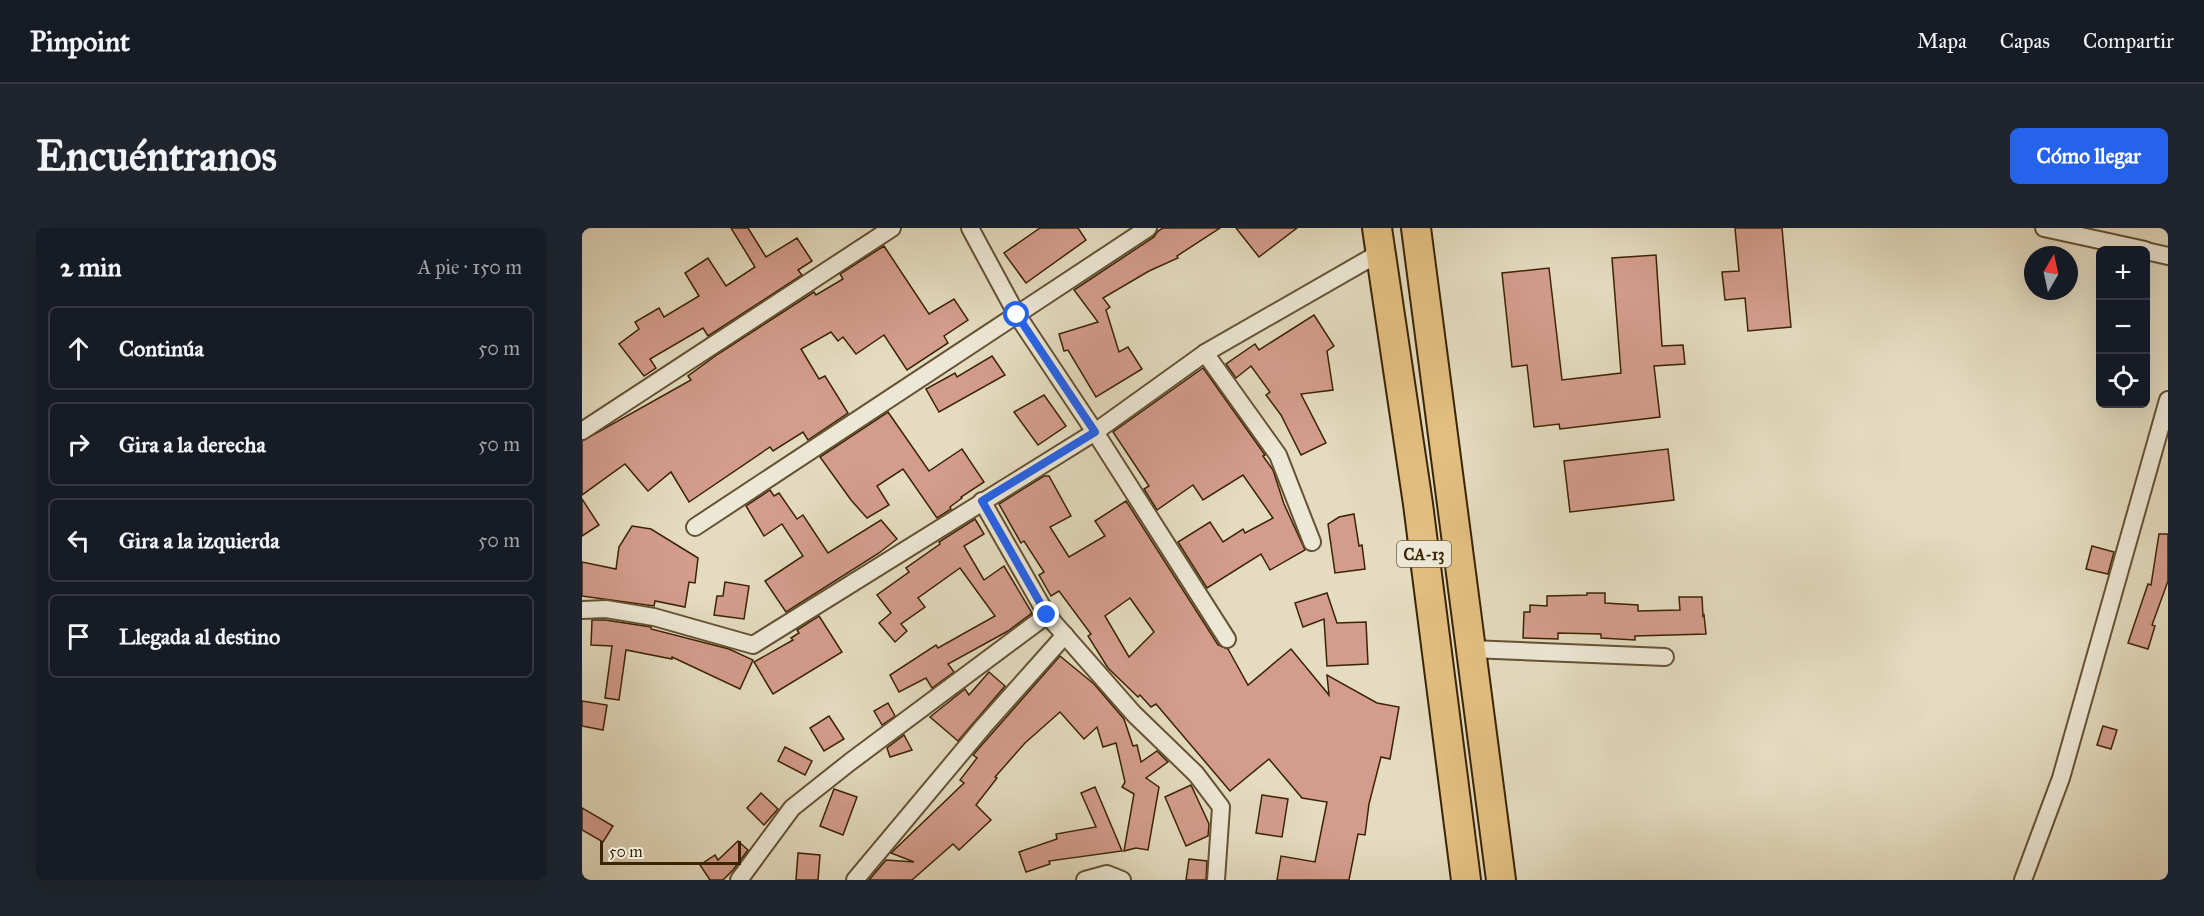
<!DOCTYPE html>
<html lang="es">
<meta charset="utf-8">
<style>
:root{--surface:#171b24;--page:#20242c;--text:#f1f3f6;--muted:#9ea1a6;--line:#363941;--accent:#2563eb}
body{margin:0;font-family:"IM FELL Great Primer",serif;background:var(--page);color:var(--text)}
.controls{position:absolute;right:18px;top:18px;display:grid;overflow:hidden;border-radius:9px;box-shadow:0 6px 24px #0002}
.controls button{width:54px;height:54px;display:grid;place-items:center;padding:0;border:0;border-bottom:2px solid var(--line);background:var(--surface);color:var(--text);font:30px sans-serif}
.compass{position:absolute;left:1442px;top:18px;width:54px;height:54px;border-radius:50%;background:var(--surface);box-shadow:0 6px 24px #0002;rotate:9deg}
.scale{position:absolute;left:18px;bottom:15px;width:141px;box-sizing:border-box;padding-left:6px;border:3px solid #3b2402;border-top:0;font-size:16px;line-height:21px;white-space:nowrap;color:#3b2402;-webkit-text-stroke:4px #ede8d6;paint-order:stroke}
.stop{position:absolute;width:18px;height:18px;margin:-14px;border:4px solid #2563eb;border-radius:50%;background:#fff}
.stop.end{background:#2563eb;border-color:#fff;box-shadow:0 2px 6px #0008}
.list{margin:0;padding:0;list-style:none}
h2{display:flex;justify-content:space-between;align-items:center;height:78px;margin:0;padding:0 24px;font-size:26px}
h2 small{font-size:20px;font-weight:400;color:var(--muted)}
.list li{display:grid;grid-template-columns:39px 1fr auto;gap:18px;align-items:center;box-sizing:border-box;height:84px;margin:0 12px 12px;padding:0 12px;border:2px solid var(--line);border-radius:9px}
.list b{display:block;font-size:22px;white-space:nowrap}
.list em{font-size:20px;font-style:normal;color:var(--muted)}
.icon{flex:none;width:33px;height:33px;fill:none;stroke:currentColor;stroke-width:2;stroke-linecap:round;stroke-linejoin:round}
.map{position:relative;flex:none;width:1586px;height:652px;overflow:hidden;border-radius:9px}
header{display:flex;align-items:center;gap:36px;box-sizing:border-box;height:84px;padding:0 30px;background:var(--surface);border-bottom:2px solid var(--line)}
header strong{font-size:28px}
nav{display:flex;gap:33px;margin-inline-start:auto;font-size:21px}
.intro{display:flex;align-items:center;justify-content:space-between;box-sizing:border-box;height:144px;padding:0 36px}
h1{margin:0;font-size:42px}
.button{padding:15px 27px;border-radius:9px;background:var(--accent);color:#fff;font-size:21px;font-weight:700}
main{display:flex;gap:36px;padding:0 36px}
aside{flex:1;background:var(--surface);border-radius:9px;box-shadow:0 6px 24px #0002}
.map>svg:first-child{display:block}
.building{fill:#d49c8e;stroke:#3b2402;stroke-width:1.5;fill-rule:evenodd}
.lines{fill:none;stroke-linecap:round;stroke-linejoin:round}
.minor-casing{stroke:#655232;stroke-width:20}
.trunk-casing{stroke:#3b2402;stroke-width:32}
.minor{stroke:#ede8d6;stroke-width:16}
.trunk{stroke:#e2be80;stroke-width:28}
.route{stroke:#2563eb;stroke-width:8}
.labels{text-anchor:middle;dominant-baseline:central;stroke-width:6;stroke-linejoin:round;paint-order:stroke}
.shield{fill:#ede8d6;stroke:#705f42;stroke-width:1.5}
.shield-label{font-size:16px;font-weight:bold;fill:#3b2402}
</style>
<header>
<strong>Pinpoint</strong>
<nav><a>Mapa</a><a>Capas</a><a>Compartir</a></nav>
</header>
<div class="intro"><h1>Encuéntranos</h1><a class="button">Cómo llegar</a></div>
<main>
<aside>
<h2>2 min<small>A pie · 150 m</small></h2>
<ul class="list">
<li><svg class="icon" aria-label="ahead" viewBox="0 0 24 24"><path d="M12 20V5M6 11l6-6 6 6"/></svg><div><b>Continúa</b></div><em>50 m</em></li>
<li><svg class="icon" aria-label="right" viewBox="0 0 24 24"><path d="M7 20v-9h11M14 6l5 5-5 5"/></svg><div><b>Gira a la derecha</b></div><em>50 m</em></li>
<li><svg class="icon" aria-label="left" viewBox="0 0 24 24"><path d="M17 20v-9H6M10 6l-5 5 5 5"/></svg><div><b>Gira a la izquierda</b></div><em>50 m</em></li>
<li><svg class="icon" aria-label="arrive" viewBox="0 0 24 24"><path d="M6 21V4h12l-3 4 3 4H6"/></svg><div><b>Llegada al destino</b></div></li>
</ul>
</aside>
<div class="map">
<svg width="1586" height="652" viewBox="0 0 1586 652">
<rect width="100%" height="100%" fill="#e4dbc0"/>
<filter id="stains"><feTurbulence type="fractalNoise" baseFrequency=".00333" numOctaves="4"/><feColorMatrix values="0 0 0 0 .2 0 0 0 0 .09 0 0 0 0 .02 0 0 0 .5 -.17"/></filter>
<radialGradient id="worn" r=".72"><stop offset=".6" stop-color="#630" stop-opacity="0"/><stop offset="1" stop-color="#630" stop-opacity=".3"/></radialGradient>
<g class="building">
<polygon points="149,0 166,0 184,29 215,10 230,33 216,42 220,47 126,108 121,100 68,131 74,140 62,148 37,116 57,101 53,94 77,80 82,89 117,68 103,45 126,30 144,58 173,39"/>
<polygon points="458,0 496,0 504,12 444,55 422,25"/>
<polygon points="581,0 638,0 595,28 596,30 567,43 521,70 528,79 524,82 537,124 546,119 560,141 514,169 486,122 482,123 477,106 516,94 492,62 572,9 576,3"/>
<polygon points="654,0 715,0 677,29"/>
<polygon points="1153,0 1200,0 1209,99 1166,103 1163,70 1143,72 1140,44 1157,43"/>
<polygon points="302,18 347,86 372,71 386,92 362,108 366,115 325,142 302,107 274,126 261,109 256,113 249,104 219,121 237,151 243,148 266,185 226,212 221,204 191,223 188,219 107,274 89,244 66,263 43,236 0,267 0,213 109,152 106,148 136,126 232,64 234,67 261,51 258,46"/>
<polygon points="1074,27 1080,118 1101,117 1103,136 1072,138 1078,189 978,201 977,196 952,199 945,137 930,139 920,45 967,40 980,152 1039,145 1030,30"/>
<polygon points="732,87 752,118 745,123 751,162 719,166 744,215 719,227 699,187 684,167 688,164 669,138 654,150 644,136 673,116 677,122"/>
<polygon points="410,128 423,147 357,184 344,161 373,145 375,149"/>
<polygon points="621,140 683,227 681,228 691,242 702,276 723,322 688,342 679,326 625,360 596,314 628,294 641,314 661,301 663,305 691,290 661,247 621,272 611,257 575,282 562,261 567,258 531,204"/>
<polygon points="462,167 484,198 456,217 432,184"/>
<polygon points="306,184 347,243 380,221 402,254 379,269 380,270 368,279 369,281 355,290 321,241 295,258 307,277 285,290 269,272 238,229"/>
<polygon points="1086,221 1092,272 988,284 982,233"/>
<path d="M 462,248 L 467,248 L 489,288 L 468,299 L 487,329 L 523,308 L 513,293 L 544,273 L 636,417 L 646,421 L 666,457 L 709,421 L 747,467 L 745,447 L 795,475 L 817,479 L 808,531 L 799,529 L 787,576 L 783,607 L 776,606 L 767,652 L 695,652 L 699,628 L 733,634 L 745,574 L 720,570 L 687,531 L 648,563 L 574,476 L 569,479 L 558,467 L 556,469 L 526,440 L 506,408 L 509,406 L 477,363 L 469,368 L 457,347 L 462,344 L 442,313 L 439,315 L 417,276 ZM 548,370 L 572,404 L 547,429 L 523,388 Z"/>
<polygon points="188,262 192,268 197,265 215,291 221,287 246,325 299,292 315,311 297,325 204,384 183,353 221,328 200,296 182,308 164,278"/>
<polygon points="0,271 17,297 0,308"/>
<polygon points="772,286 777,318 780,317 783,341 753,345 746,296 757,289"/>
<polygon points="393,291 402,306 382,318 402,352 422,338 450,385 426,403 366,436 372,444 350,460 344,450 317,464 308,447 354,417 356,420 413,388 378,340 336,370 343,379 319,396 325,403 313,414 297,395 309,385 295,367 327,344 324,340 358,316 357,314"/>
<polygon points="50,298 69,301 116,330 113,355 107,354 103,379 73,373 72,378 0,368 0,334 34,341 37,319"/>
<polygon points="1577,306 1586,306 1586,353 1570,397 1573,398 1566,421 1546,415 1566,356 1569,357"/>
<polygon points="1510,318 1532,324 1526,346 1504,341"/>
<polygon points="143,354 167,358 162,391 132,387 135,368 141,368"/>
<polygon points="745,365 755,395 784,394 786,436 745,438 742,391 721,399 713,375"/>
<polygon points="1005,365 1023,365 1023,375 1056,377 1056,383 1098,382 1097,369 1120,369 1121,388 1122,387 1124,406 1053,408 1053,412 1019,410 1019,406 976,405 976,411 941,410 942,384 948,384 948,377 965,378 965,368 1005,367"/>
<polygon points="237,388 260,424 191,466 172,434 211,412 209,410 217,405 215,402"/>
<polygon points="10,392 23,392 69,399 69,401 147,421 171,432 158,461 90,429 90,431 44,422 37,472 23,470 30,418 9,417"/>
<polygon points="478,428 512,456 542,491 551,518 555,517 559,534 575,523 586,534 564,550 577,559 566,622 554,620 542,623 552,566 540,559 543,554 534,515 521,519 515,499 502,511 478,484 443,515 413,549 415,550 394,577 409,592 377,622 371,616 330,652 287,652 304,632 332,634 309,625 382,555 378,552 395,530 391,527"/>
<polygon points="407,444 423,458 376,513 348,489 383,461 387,467"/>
<polygon points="0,473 25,477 21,502 0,498"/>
<polygon points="306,475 313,488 300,497 292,483"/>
<polygon points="247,488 262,511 242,523 228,500"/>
<polygon points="1521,498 1535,502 1529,521 1515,517"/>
<polygon points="322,507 330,522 308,529 305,520"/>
<polygon points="203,519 230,533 223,547 196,533"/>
<polygon points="609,557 627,596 626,608 604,618 583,569"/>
<polygon points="513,559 540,623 467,633 468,636 444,644 437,624 475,611 474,606 514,599 499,565"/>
<polygon points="252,561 275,569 261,607 238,598"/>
<polygon points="179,565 196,581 182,597 165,580"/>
<polygon points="680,567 706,571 700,609 674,605"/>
<polygon points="0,580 31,598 21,614 0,602"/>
<polygon points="156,613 166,622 151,642 141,652 128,652 118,637 133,627 136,632"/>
<polygon points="216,625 238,627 236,652 214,652"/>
<polygon points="607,631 625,633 624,652 604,652"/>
</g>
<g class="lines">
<defs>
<g id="minor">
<polyline points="388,0 435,87 513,204 645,411"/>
<polyline points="1462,0 1563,22"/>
<polyline points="1564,23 1586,28"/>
<polyline points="623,125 696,227 730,314"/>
<polyline points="0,203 310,0"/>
<polyline points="400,273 465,387 552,486 614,546 639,579 634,652"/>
<polyline points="113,299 566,0"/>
<polyline points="0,382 24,381 72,389 171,417 513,204 623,125 799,24"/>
<polyline points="889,421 1083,429"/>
<polyline points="157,652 210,580 268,534 465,387"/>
<polyline points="273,652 401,499 483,407"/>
<polyline points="503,652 525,646 540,652"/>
<polyline points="1441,652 1479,550 1586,172"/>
</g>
<g id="trunk">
<polyline points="795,0 836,276 884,652"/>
<polyline points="834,0 919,652"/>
</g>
</defs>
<use href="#minor" class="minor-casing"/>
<use href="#trunk" class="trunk-casing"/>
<use href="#minor" class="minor"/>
<use href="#trunk" class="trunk"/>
</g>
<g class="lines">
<polyline class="route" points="435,87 513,204 400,273 465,387"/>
</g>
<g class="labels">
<rect class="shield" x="815" y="313" width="54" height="26" rx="4.5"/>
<g class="shield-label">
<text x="842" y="326">CA-13</text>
</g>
</g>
<rect width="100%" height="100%" filter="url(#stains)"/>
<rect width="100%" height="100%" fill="url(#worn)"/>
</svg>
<div class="controls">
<button>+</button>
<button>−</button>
<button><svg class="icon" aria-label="locate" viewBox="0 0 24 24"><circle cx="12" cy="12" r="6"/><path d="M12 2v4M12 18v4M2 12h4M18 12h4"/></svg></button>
</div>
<svg class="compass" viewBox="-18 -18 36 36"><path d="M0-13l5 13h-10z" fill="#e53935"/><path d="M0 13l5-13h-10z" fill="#9ea1a6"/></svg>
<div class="scale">50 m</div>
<div class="stop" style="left:435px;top:87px"></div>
<div class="stop end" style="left:465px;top:387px"></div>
</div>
</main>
